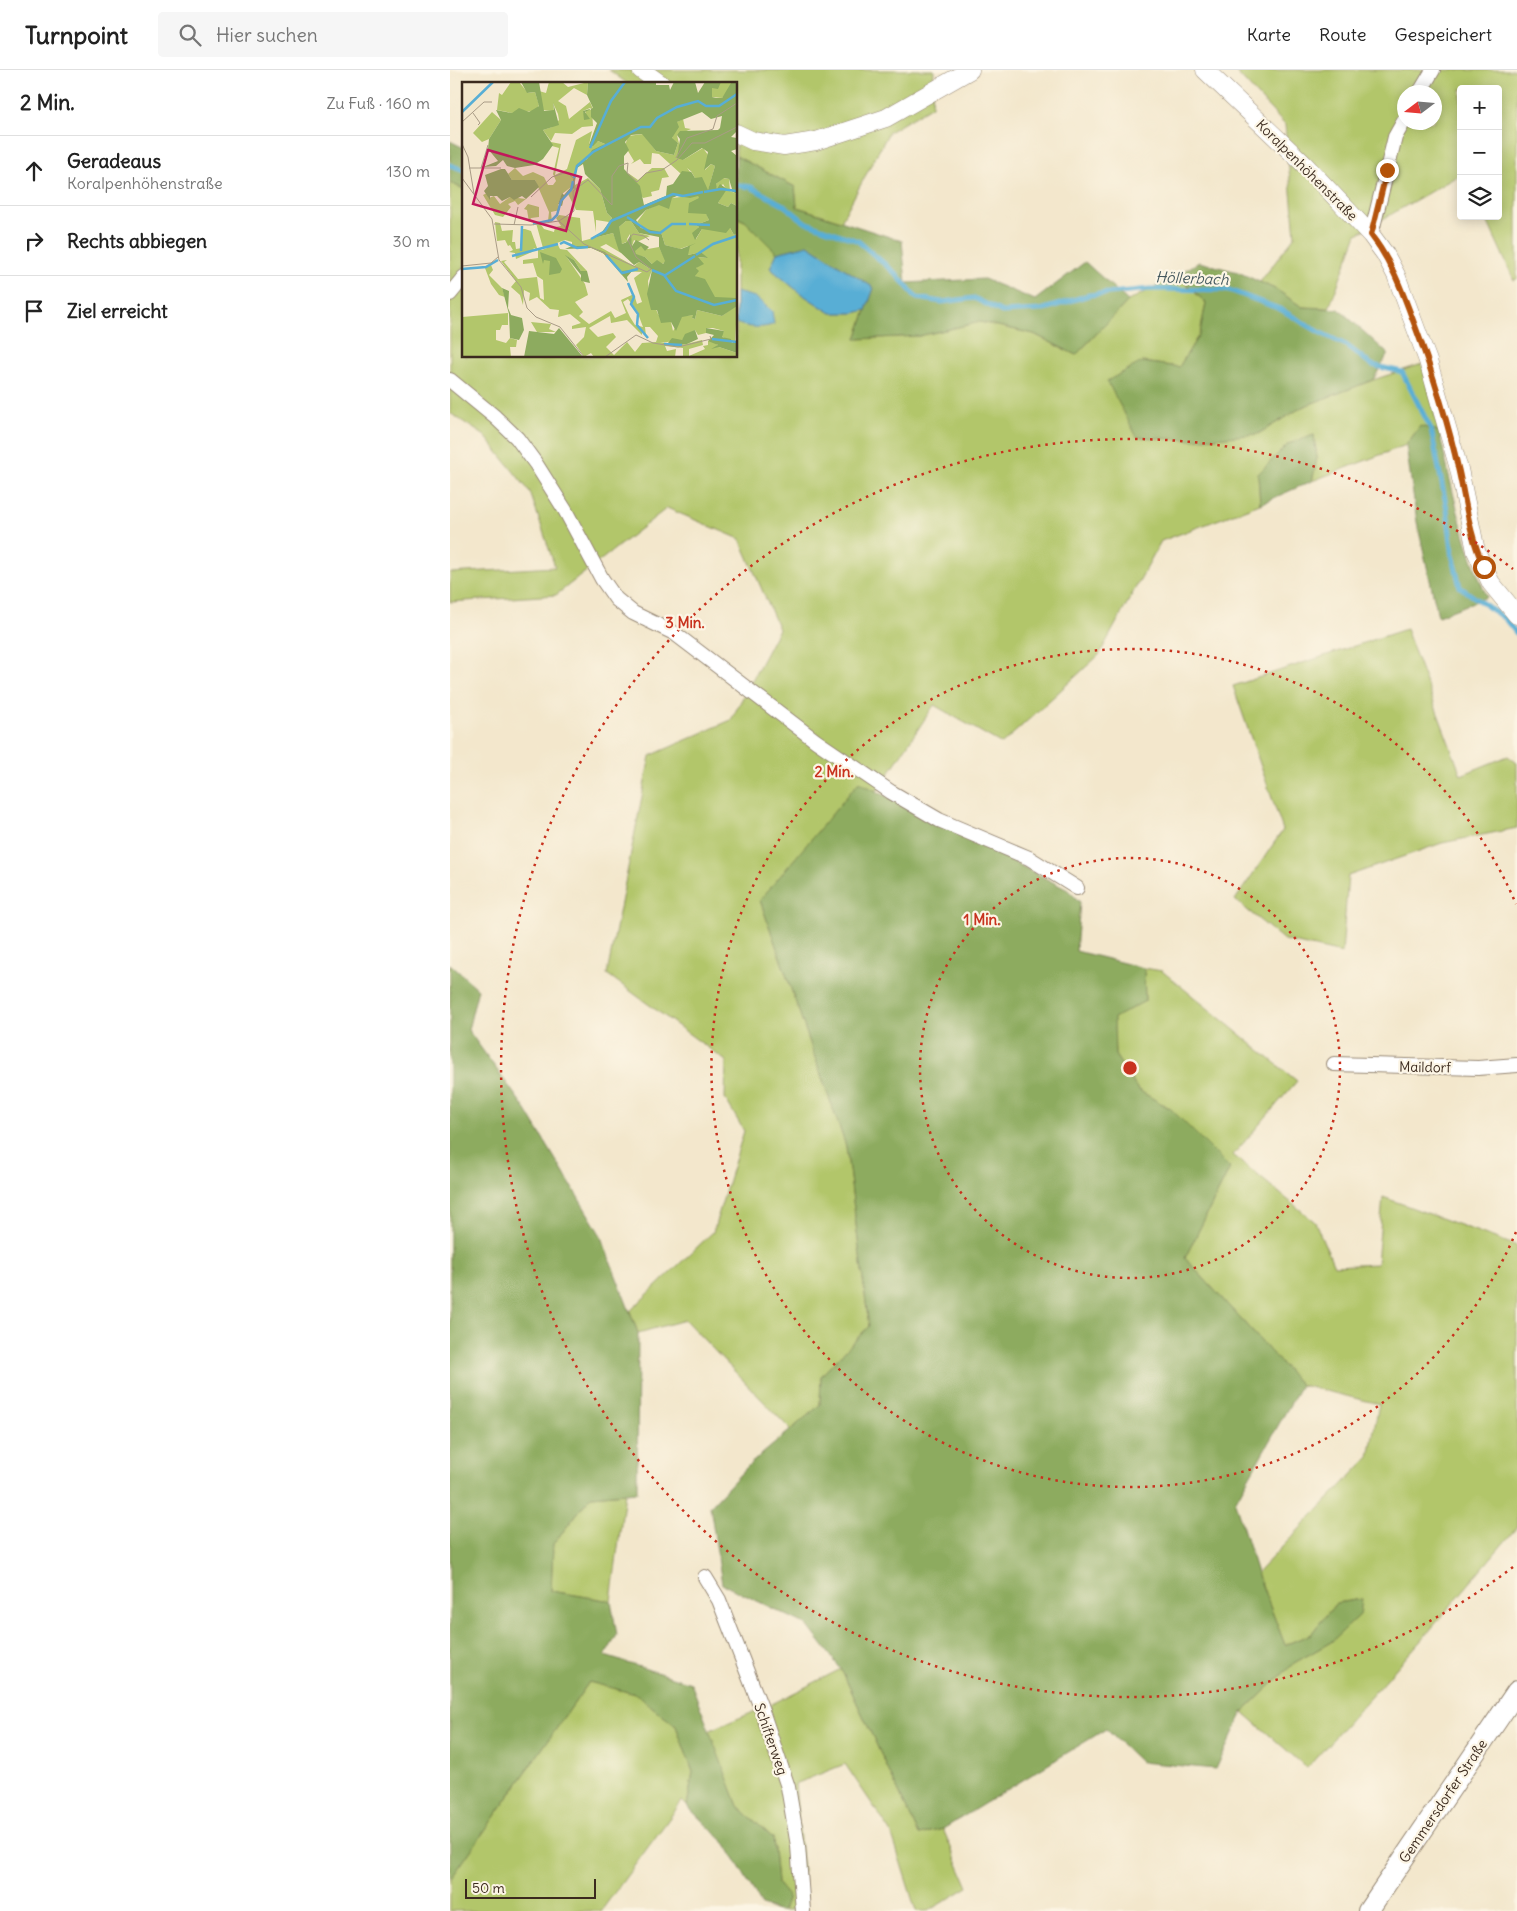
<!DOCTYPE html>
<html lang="de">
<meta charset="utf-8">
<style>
:root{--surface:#fff;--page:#f6f6f6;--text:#222;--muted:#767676;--line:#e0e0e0}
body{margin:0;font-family:Delius,sans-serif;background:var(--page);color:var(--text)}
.controls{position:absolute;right:15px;top:15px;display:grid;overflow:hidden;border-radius:5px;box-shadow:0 2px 12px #0003}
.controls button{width:45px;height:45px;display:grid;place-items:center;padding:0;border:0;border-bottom:1px solid var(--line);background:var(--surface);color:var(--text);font:25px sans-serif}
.compass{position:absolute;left:947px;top:15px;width:45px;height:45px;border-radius:50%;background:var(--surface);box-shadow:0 2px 12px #0003;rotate:254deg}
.scale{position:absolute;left:15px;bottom:12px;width:131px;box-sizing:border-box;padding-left:5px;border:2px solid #3b2a1e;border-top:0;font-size:14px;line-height:18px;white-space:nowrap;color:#3b2a1e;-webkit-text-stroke:4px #fcf5e5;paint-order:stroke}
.stop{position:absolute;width:15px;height:15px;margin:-11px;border:4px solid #b45309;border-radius:50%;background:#fff}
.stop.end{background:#b45309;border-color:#fff;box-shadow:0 1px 5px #0008}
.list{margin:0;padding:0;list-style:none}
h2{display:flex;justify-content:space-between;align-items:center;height:65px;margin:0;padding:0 20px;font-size:21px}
h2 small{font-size:16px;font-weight:400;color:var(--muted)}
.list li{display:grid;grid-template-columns:32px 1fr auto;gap:15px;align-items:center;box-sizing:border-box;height:70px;padding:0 20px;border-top:1px solid var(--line)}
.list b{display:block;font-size:19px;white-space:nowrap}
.list p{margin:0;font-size:16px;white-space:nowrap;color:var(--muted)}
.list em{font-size:16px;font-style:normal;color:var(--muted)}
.icon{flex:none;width:28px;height:28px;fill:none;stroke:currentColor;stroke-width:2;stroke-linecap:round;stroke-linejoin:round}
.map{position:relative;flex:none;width:1067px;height:1841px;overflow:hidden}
header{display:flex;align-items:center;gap:30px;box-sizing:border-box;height:70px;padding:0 25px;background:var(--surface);border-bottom:1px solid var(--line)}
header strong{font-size:24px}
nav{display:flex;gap:28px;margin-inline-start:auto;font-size:18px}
.search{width:350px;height:45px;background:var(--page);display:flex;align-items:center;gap:12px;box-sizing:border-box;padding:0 18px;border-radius:5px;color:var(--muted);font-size:19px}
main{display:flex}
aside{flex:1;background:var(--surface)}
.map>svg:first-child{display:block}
.green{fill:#b2c66b;stroke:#767844;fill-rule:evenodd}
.forest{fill:#8dab5f;stroke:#646a3e}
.water{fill:#58aed5;stroke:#4a6c7a}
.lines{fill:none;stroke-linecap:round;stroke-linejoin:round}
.stream{stroke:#58aed5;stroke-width:5}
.minor-casing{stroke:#978875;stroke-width:16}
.tertiary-casing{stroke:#978875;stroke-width:19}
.secondary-casing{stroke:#978875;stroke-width:22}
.minor{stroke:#fff;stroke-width:14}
.tertiary{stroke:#fff;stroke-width:18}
.secondary{stroke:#fff;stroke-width:20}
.route{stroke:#b45309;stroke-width:6}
.ring{fill:none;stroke:#c8321e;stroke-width:2.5;stroke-dasharray:2.5 5}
.labels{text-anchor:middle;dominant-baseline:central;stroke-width:4.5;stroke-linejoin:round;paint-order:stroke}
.street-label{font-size:14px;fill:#3b2a1e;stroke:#fcf5e5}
.water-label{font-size:15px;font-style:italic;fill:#45585e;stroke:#fcf5e5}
.inset-river{fill:none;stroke:#58aed5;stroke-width:2.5}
.inset-road{fill:none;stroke:#a99b86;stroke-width:1}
.view{fill:#c2185b;fill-opacity:0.15;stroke:#c2185b;stroke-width:2.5}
.inset-edge{fill:none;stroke:#3b2a1e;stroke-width:2.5}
.centre{fill:#c8321e;stroke:#fcf5e5;stroke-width:2.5}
.ring-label{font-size:15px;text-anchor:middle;font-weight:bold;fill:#c8321e;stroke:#fcf5e5;stroke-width:4.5;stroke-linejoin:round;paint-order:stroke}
</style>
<header>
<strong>Turnpoint</strong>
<div class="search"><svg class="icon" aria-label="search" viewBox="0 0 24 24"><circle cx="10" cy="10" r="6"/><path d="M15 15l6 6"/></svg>Hier suchen</div>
<nav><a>Karte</a><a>Route</a><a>Gespeichert</a></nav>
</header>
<main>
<aside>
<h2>2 Min.<small>Zu Fuß · 160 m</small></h2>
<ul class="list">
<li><svg class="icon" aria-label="ahead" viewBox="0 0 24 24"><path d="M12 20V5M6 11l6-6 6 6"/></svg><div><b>Geradeaus</b><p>Koralpenhöhenstraße</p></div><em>130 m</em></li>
<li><svg class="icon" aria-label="right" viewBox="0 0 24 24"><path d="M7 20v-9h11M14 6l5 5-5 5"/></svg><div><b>Rechts abbiegen</b></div><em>30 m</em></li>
<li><svg class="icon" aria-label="arrive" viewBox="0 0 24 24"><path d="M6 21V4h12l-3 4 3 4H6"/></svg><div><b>Ziel erreicht</b></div></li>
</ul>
</aside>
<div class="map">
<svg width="1067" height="1841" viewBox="0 0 1067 1841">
<rect width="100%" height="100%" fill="#fcf5e5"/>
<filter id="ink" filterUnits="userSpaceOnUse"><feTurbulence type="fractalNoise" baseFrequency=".02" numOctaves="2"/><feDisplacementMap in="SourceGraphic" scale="10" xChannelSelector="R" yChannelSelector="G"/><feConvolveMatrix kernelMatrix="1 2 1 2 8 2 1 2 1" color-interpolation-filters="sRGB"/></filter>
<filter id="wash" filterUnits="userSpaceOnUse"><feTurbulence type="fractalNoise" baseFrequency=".0096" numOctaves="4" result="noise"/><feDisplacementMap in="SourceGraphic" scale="20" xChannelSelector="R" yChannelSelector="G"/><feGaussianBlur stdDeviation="1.12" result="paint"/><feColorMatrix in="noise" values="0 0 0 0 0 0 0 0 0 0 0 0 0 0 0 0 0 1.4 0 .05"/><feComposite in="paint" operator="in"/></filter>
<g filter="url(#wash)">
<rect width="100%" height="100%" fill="#f3e7cc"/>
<g class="green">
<polygon points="159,0 484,0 482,36 439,62 391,151 347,137 345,117 286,86 286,14 178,14"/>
<path d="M 787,0 L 1067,0 L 1067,209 L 1064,210 L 1035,146 L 1048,146 L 1048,19 L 1011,19 L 1011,104 L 907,164 L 879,238 L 852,237 L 827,220 L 810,212 L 845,166 L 835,55 L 786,2 ZM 954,22 L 984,22 L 984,52 L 954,52 Z"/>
<polygon points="0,113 14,119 14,286 286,286 286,147 295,151 327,183 320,198 350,223 381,243 404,243 416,240 406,269 469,266 530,252 584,264 626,285 678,231 727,205 756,233 750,263 729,297 692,292 808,364 852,337 923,310 972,294 989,361 970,357 956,375 862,411 867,388 864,365 838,374 808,404 810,434 711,471 649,585 552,674 484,635 427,721 310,830 396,1076 419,1256 371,1306 370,1335 341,1360 235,1250 188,1263 180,1241 263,1162 294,1061 275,1028 276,991 157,904 200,686 281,650 329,559 290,469 217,438 106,525 0,532 0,503 105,497 80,422 35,366 0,343"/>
<polygon points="956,559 1011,705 1058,686 1067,693 1067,758 992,773 898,806 892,883 834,870 785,830 833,760 783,616"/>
<polygon points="694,898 712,901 847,1011 783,1085 865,1152 884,1196 927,1194 933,1127 1067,1176 1067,1457 975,1566 857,1698 793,1642 844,1593 881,1572 912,1529 886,1533 861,1564 835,1575 807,1503 919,1387 929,1334 851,1315 735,1188 780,1098 721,1039 688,1020 665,985 663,948 695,931"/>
<polygon points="175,1423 161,1531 101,1521 103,1474 141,1426"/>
<polygon points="391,1599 469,1765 493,1759 518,1817 478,1841 466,1841 441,1762 395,1694 345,1714 356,1835 338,1841 333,1841 337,1826 327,1813 323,1768 288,1736 258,1661 318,1636"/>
<polygon points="139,1612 186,1624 226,1656 243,1702 237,1736 232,1731 151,1841 0,1841 0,1810"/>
</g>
<g class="forest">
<polygon points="0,71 14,78 14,119 0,113"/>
<polygon points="286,86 345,117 347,137 452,171 456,213 534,209 585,230 635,192 678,231 626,285 584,264 530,252 469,266 406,269 424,218 358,175 327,183 295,151 286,147"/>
<polygon points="749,192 788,202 827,220 852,237 889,239 938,284 923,310 852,337 808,364 743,370 687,367 657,311 692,292 729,297 750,263 756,233 727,205"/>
<path d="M 970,356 L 989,361 C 1002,419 1013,473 1037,527 L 988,546 L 967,452 L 956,375 Z"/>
<polygon points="864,365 867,388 862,411 810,434 808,404 838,374"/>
<polygon points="409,712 618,820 630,832 626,881 694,898 695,931 664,948 665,985 688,1020 721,1039 780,1098 735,1188 851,1315 785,1432 807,1503 835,1575 861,1564 886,1533 912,1529 910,1545 881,1572 844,1593 793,1642 766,1699 690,1692 656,1659 493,1759 469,1765 391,1599 357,1555 272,1514 260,1436 298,1396 370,1335 371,1306 419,1256 396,1076 310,830"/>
<polygon points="0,894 28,919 18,960 76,1040 150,1164 188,1263 187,1422 141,1426 103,1474 101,1521 161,1531 167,1565 155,1586 241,1613 288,1736 323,1768 327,1813 338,1826 333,1841 327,1841 312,1835 276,1774 237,1736 243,1702 226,1656 186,1624 139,1612 0,1810"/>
</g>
<g class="water">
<polygon points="358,175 424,218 416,240 404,243 381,243 350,223 320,198 327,183"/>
<path d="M 286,222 L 305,227 L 322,241 L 324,254 C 314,259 297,258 286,253 Z"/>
</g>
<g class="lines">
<g class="stream">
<polyline points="0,95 14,100"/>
<polyline points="286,115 301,117 335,136 355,152 408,171 445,203 467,228 492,232 524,228 552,242 591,240 639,225 700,219 779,220 830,239 871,263 896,275 922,295 952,302 981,359 997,439 1003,488 1010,517 1055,549 1067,564"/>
</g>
</g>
</g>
<g filter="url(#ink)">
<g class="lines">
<defs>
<g id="minor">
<polyline points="970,22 983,0"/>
<polyline points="921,165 945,67 954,51"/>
<polyline points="0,224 14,207"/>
<polyline points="0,310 45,347 67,368 86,394 115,440 152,509 166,529 183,543 224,563 366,671 441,722 489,750 579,788 627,818"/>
<polyline points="884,994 1028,998 1067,995"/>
<polyline points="255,1507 269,1530 310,1635 338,1717 348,1776 353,1841"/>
</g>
<g id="tertiary">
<polyline points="191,0 211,14"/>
<polyline points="755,0 854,94 921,165 935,184 946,205 978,291 1009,399 1026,481 1041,513 1067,545"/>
<polyline points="286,63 303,71 334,76 366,71 436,48 520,0"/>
</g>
<polyline id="secondary" points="918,1841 1067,1621"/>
</defs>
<use href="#minor" class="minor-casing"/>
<use href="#tertiary" class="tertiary-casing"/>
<use href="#secondary" class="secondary-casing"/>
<use href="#minor" class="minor"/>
<use href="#tertiary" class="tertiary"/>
<use href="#secondary" class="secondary"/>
</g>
</g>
<g class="lines" filter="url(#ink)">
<path class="route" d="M 937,100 L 921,165 C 942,192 952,221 964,253 C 982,301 998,352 1009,402 C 1016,434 1020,467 1034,497"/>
</g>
<g class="ring">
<circle cx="680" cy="998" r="210"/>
<path d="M1066 1162A419 419 0 1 1 1066 834"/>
<path d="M1063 1497A629 629 0 1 1 1063 499"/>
</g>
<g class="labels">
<g class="street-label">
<text transform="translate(857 100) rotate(45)">Koralpenhöhenstraße</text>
<text transform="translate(975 997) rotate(1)">Maildorf</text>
<text transform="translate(321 1669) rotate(71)">Schifterweg</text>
<text transform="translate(993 1731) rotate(-56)">Gemmersdorfer Straße</text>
</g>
<g class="water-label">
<text transform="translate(742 208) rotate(2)">Höllerbach</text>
</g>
</g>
<g transform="translate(12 12)">
<rect width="275" height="275" fill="#f3e7cc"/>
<path d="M 49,0 L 57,0 L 66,11 L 73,10 L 77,23 L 74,29 L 50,31 L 35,28 L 37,11 L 40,13 ZM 87,0 L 100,0 L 106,5 L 126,0 L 125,13 L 112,6 L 96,19 L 104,24 L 107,37 L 128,20 L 131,27 L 128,26 L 121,29 L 123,35 L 124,28 L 130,28 L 131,44 L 120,45 L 110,52 L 93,51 L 89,59 L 81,48 L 90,45 L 97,38 L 96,32 L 91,21 L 92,29 L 80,28 L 77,9 L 84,11 ZM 259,0 L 273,0 L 260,16 L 250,15 L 250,5 ZM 30,30 L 39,38 L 27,57 L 20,60 L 11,51 ZM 221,37 L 223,46 L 229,47 L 215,53 L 221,78 L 241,66 L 246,73 L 243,88 L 249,82 L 253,84 L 246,109 L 239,96 L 233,96 L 229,89 L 225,86 L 229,91 L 218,91 L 197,72 L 190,71 L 189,82 L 182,82 L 178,77 L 169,82 L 172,79 L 163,64 L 166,54 L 181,52 L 194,69 L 212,73 L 216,61 L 210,57 L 211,51 L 215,40 ZM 130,49 L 127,63 L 136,59 L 143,62 L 115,83 L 109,105 L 100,112 L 96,122 L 98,128 L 89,130 L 90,140 L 86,139 L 87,130 L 73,98 L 50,98 L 46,92 L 53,86 L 61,94 L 71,90 L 82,95 L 86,103 L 91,103 L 94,99 L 91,92 L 97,66 L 90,64 L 89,60 L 99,62 L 93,93 L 105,87 L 114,58 ZM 190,86 L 202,86 L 207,95 L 200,96 L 197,108 L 189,110 L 190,114 L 181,116 L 166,91 L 176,98 ZM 126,96 L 138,107 L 145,131 L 150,136 L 147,140 L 134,138 L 134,150 L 131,129 L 114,128 L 106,112 L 113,103 ZM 261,96 L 267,97 L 268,109 L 275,112 L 275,124 L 269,121 L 266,125 L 256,121 L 264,107 L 261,102 L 256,108 L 253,103 ZM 25,111 L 27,116 L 32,114 L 38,122 L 48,115 L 64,117 L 56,123 L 53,119 L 46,122 L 49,125 L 41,135 L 33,133 L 21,113 ZM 236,113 L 247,138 L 234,143 L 237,145 L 232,151 L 234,157 L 240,147 L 268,146 L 272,153 L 275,151 L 275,216 L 253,216 L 244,201 L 233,194 L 236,175 L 245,176 L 239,170 L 226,173 L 226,164 L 218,167 L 203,163 L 199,150 L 188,150 L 175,140 L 184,128 L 210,116 ZM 66,122 L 77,125 L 77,135 L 69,136 L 67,140 L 65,128 L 62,127 ZM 97,133 L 118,136 L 120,159 L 151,151 L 159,171 L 144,162 L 138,165 L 172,184 L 177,180 L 190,188 L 186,199 L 187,210 L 196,232 L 203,240 L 209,240 L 211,249 L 220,234 L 232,233 L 230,236 L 233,237 L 235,228 L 260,234 L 275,223 L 273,262 L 259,254 L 262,249 L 251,246 L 244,246 L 244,251 L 236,253 L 233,248 L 220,258 L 198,261 L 216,264 L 240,258 L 241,263 L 227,267 L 227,274 L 243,267 L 241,264 L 246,263 L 246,259 L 252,259 L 257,265 L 275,271 L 275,275 L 221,275 L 221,266 L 203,264 L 205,269 L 214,267 L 213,275 L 132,275 L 129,271 L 122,275 L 114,263 L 122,255 L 124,245 L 110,247 L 110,244 L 119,241 L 108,232 L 96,235 L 97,228 L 88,227 L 75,215 L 67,219 L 68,211 L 62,208 L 61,223 L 58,213 L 49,205 L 54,199 L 39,179 L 45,178 L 42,180 L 56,197 L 75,195 L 78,216 L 82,218 L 81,198 L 75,194 L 71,181 L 61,182 L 61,178 L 76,176 L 76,168 L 72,166 L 70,170 L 54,177 L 53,171 L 47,170 L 51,168 L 48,163 L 46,164 L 43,158 L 35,159 L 33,140 L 38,141 L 40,149 L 51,148 L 50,160 L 53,160 L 54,167 L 60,166 L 59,147 L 63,147 L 69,149 L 75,166 L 80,168 L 85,166 L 81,166 L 74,141 L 77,140 L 82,147 L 92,150 L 93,145 L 99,144 L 94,136 ZM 103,158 L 110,160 L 110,164 L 126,164 L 146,174 L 159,189 L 180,190 L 172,196 L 180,220 L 175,222 L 172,212 L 159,218 L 164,231 L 153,236 L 149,229 L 127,242 L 117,234 L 121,230 L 113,220 L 126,213 L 123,202 L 104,174 L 112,178 L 119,189 L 125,189 L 105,168 L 98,167 L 95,161 ZM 166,217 L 175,229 L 181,245 L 173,243 L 168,235 L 161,220 ZM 148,234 L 149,241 L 165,238 L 180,253 L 180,250 L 184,254 L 183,245 L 188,245 L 196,254 L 194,260 L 180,261 L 173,270 L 165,260 L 152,273 L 144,265 L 154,255 L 151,251 L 136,255 L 127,246 ZM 164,139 L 169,139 L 177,151 L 188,154 L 175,160 L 172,158 L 170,164 L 168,152 L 165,157 L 168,167 L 164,169 L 164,160 L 160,162 L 157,156 L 157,145 ZM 178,163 L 186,167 L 197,165 L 204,179 L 199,183 L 190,182 L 183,175 L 174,173 L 172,169 ZM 29,183 L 31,188 L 27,193 L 40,206 L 43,215 L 37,213 L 29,202 L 23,186 ZM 46,231 L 46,243 L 40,243 L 38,248 L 34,248 L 34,258 L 44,261 L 48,256 L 55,258 L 54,265 L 48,265 L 49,275 L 0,275 L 0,235 ZM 69,240 L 89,242 L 87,247 L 94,250 L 75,250 Z" fill="#b2c66b" fill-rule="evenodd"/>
<path d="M 59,0 L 77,0 L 82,29 L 92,28 L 91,20 L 97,43 L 81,48 L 91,63 L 81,77 L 72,83 L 53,86 L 45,84 L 41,78 L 34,84 L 21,85 L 36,79 L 26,67 L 27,57 L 39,38 L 34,28 L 50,31 L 57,26 L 67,30 L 77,24 L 73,10 L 65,11 ZM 126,0 L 194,0 L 194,3 L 207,3 L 208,8 L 212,0 L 233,0 L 236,11 L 243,0 L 259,0 L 256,7 L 250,6 L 250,15 L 254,16 L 260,16 L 269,1 L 275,0 L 275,49 L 269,55 L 275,56 L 275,67 L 269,69 L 275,74 L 275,112 L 267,108 L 270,107 L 267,97 L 262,96 L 254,102 L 255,107 L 258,102 L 265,107 L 256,121 L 266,125 L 269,121 L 275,124 L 275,151 L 272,153 L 268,146 L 264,151 L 240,147 L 233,158 L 230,151 L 237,145 L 234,143 L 247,138 L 244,132 L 226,131 L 227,121 L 237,116 L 236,114 L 228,116 L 215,114 L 210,116 L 207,127 L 197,123 L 184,128 L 174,138 L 179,146 L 199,150 L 203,163 L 219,167 L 234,161 L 228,164 L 226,173 L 239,170 L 246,176 L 236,175 L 242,182 L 234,186 L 237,189 L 233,194 L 243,197 L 253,215 L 275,216 L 275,224 L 260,234 L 235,228 L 233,237 L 230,236 L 231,233 L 220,235 L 214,249 L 209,240 L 199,241 L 195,228 L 189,228 L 185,212 L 190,188 L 177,180 L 172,183 L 157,169 L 151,151 L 128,157 L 140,150 L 150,136 L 145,131 L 138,107 L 123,92 L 121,82 L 115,86 L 112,106 L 102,115 L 100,124 L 96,122 L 100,111 L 102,113 L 109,105 L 115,82 L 125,77 L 130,68 L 143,62 L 136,59 L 131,64 L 127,63 L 135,41 L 129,35 L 129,27 L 123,30 L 128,37 L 122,38 L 121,29 L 131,26 L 125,13 ZM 240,30 L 249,37 L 260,34 L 258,46 L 256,48 L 218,49 L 215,53 L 218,57 L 215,76 L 221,78 L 240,66 L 246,70 L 242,88 L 249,82 L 253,84 L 246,108 L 240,95 L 233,96 L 225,83 L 229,90 L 220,89 L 211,102 L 205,104 L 204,114 L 182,123 L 178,104 L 162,87 L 162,74 L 167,68 L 163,60 L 169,53 L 180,52 L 194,69 L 212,73 L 216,61 L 210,56 L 217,45 L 215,40 ZM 164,139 L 169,139 L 177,151 L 197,155 L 197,165 L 203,179 L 201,182 L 195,178 L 190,182 L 183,175 L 174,172 L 173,169 L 179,164 L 183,169 L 187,165 L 174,158 L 170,164 L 169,152 L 165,160 L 160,162 L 157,145 ZM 39,87 L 43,87 L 50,98 L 73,98 L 77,105 L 64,117 L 60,114 L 52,118 L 48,115 L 40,119 L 35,114 L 28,114 L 28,118 L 22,109 L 26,104 L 23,93 ZM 110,164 L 126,164 L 143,170 L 159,189 L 171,188 L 165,195 L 166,200 L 141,171 L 129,166 L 103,167 ZM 78,170 L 94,176 L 100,187 L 98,191 L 87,193 L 88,179 L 82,178 L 81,182 ZM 103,173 L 112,178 L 119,189 L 125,189 L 128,201 L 119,199 L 119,193 ZM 40,206 L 47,209 L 46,226 L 49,233 L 60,236 L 62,248 L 57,258 L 48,256 L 47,232 ZM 97,246 L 121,275 L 62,275 L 67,249 L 92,252 ZM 244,246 L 262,249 L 260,255 L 269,257 L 270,261 L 275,259 L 275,271 L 257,265 L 249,267 L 256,263 L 246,259 L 252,253 L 244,251 ZM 233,248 L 236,257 L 225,262 L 212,264 L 198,261 L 206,261 L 210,256 L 220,258 L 223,252 Z" fill="#8dab5f" fill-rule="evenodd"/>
<path class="inset-river" d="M 0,30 L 31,0M 128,66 L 149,19 L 163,0M 112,96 L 115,84 L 131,70 L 179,45 L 188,45 L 195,36 L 215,25 L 236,19 L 244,24 L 257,24 L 275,12M 242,110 L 259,107 L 275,109M 165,135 L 188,150 L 198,151 L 210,142 L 224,142M 71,142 L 90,138 L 95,133 L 99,119 L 109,108 L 111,99M 227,142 L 248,143M 129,157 L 143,149 L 149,139 L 211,112 L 221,114 L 241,110M 98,162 L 102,160 L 115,166 L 126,165M 59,169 L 60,144M 144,173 L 160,191 L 176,187M 234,173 L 251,162 L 275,154M 50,174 L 96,162M 0,187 L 24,185 L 36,178M 190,188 L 202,193 L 214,209 L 252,223 L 275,218M 202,194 L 233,174M 166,201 L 172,215 L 169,222 L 176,232 L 175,243 L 186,256M 250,257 L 275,260M 202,262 L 220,263"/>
<path class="inset-road" d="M 11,31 L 18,41 L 16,43M 0,40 L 22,20 L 30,20M 0,62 L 6,75 L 12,112M 214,76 L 225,56 L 251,47 L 255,34 L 275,21M 7,86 L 39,86M 19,86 L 26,63M 0,96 L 30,137 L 37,178 L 59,205 L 65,226 L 74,235 L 98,245 L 122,275M 69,115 L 90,95 L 105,90 L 112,97 L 113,107M 97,139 L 122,162 L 185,190 L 189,187 L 174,175 L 166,158 L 171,152 L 182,154 L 187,158M 32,142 L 69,143 L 97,139 L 112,129 L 111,109 L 126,98 L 150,123 L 150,94 L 157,84 L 166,81 L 165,91 L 175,100 L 184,91 L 200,88 L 215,78 L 230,61 L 243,61 L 275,45M 52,143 L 56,125M 0,184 L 29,181 L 36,175M 143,275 L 174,253 L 191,261 L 216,265 L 249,257 L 248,254"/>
<path class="view" d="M 26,68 L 119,95 L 104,149 L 11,122 Z"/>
<rect width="275" height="275" class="inset-edge"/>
</g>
<circle cx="680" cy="998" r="8" class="centre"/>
<g class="ring-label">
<text x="235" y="558">3 Min.</text>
<text x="384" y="707">2 Min.</text>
<text x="532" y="855">1 Min.</text>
</g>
</svg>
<div class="controls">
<button>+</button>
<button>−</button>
<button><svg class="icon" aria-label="layers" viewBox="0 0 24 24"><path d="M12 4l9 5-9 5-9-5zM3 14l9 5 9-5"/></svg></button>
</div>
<svg class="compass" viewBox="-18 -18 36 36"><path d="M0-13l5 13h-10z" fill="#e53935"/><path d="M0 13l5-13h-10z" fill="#767676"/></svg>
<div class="scale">50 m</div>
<div class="stop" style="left:1034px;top:497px"></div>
<div class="stop end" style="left:937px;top:100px"></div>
</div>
</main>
